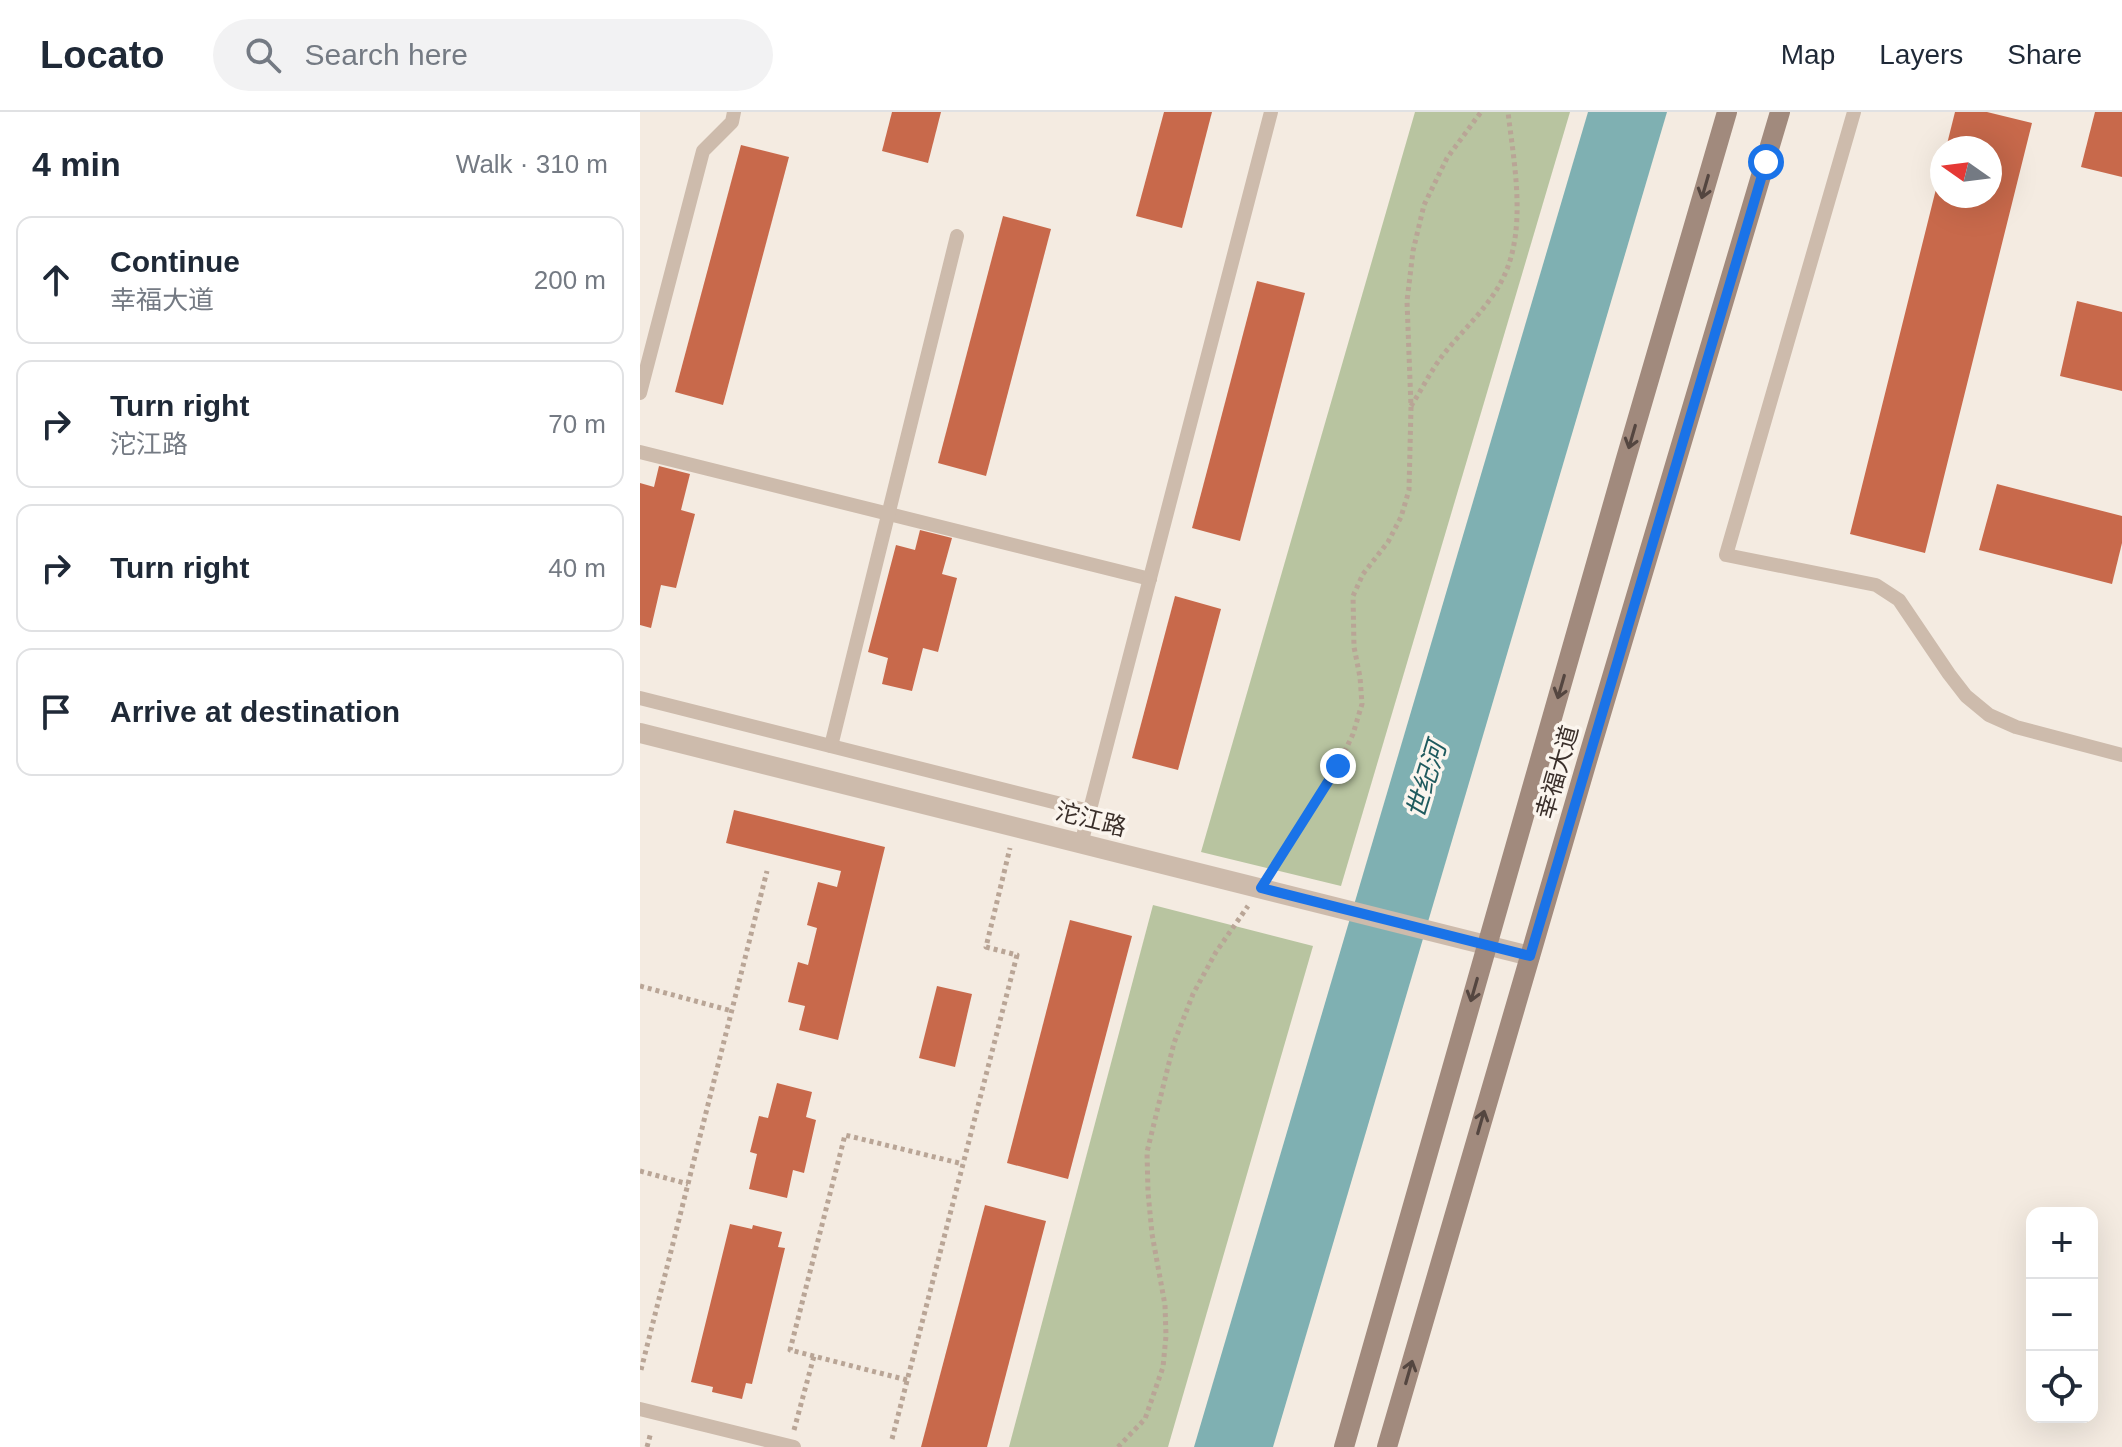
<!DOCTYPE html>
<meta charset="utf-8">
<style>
:root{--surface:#fff;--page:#f2f2f3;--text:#1f2937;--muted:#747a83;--line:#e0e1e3}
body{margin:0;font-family:Helvetica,"Noto Sans SC",sans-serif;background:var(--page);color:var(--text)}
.controls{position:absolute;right:24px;bottom:24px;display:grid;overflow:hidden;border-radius:16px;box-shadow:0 8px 32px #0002}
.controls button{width:72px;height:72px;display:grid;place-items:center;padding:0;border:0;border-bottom:2px solid var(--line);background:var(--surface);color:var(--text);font:40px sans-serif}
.compass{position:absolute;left:1290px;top:24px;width:72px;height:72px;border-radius:50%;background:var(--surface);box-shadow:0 8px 32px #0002;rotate:284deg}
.stop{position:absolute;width:24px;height:24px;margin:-18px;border:6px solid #1a73e8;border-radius:50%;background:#fff}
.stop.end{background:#1a73e8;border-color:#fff;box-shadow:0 2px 8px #0008}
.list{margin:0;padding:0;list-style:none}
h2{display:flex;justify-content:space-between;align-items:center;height:104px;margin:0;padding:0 32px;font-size:34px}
h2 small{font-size:26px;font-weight:400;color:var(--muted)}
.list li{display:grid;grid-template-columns:52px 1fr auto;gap:24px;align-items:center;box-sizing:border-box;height:128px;margin:0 16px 16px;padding:0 16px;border:2px solid var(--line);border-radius:16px}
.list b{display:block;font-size:30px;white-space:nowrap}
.list p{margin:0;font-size:26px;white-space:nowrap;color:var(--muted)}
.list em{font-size:26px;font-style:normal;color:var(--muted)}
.icon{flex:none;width:44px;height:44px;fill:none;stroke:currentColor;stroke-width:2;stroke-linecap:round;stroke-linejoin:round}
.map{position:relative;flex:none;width:1482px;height:1335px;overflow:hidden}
header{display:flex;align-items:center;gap:48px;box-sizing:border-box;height:112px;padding:0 40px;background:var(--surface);border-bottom:2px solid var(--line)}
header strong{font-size:38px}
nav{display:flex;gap:44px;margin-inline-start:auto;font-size:28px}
.search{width:560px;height:72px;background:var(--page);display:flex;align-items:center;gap:20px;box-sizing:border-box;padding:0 28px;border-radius:44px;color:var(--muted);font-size:30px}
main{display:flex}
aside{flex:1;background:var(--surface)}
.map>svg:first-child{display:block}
.green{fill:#b8c4a0}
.water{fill:#7fb0b2}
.building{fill:#c8694b}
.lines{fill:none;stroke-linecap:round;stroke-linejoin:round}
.path{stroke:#b9a596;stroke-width:5;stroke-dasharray:4 4;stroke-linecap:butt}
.service{stroke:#cdbbac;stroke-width:14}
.minor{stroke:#cdbbac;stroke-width:20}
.secondary{stroke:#a18a7d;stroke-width:20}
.oneway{stroke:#544640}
.route{stroke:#1a73e8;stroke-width:10}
.labels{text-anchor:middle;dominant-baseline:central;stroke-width:7;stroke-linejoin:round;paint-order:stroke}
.street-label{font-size:24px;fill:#3b302b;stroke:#fbf5ee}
.water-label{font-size:26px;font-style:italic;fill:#1f5a5e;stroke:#fbf5ee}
</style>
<header>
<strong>Locato</strong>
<div class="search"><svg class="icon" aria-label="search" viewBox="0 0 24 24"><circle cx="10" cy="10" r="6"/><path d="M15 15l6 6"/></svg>Search here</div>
<nav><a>Map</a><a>Layers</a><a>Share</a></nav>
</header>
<main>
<aside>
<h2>4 min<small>Walk · 310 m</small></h2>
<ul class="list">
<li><svg class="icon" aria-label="ahead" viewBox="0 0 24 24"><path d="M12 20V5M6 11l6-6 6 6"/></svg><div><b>Continue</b><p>幸福大道</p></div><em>200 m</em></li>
<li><svg class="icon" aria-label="right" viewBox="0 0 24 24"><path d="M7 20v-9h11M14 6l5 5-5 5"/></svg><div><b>Turn right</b><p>沱江路</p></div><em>70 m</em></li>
<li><svg class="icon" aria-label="right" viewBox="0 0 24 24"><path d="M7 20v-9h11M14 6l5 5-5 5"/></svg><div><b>Turn right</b></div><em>40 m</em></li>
<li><svg class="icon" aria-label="arrive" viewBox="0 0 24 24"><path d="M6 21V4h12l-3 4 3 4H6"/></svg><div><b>Arrive at destination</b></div></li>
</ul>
</aside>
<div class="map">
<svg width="1482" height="1335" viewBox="0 0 1482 1335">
<rect width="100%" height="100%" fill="#f4ebe1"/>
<g class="green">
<polygon points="775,0 930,0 701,774 561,740"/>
<polygon points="513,793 673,834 528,1335 369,1335"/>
</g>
<polygon class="water" points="948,0 1027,0 633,1335 554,1335"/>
<g class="building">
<polygon points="252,0 301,0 288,51 242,39"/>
<polygon points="524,0 572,0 542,116 496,104"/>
<polygon points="1315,0 1347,0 1392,11 1285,441 1210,422 1301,57 1302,84 1350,84 1350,36 1306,36"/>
<polygon points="1455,0 1482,0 1482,65 1441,55"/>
<polygon points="101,33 149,45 83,293 35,280"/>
<polygon points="363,104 411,117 346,364 298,351"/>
<polygon points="617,169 665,181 600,429 552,416"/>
<polygon points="1437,189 1482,200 1482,279 1420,264"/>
<polygon points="19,354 50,362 41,398 55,402 36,476 21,473 11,516 0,513 0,371 14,375"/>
<polygon points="1357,372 1482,404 1482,431 1472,472 1339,438"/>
<polygon points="280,418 312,426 302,462 317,466 298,540 283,536 272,579 242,572 248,546 228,540 256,433 275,438"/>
<polygon points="535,484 581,497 538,658 492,646"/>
<polygon points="94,698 245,735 198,928 159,918 165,894 148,890 158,850 168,853 177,816 167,813 178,770 197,775 201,759 86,731"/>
<polygon points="430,808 492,824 428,1067 367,1051"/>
<polygon points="297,874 332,882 315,955 279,946"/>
<polygon points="137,971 172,980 166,1005 176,1008 164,1061 153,1058 147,1086 109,1077 117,1042 110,1040 119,1004 128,1006"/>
<polygon points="345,1093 406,1109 347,1335 281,1335"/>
<polygon points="90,1112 112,1117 113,1113 142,1120 138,1135 145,1136 112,1272 106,1271 102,1287 72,1280 73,1275 51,1270"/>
</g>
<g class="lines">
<g class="path">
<path d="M 771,294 C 781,279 789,262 800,247 C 820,220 850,195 864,164 C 887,115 874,52 868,0"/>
<polyline points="634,756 698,654 713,622 722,592 720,565 714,535 713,484 723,462 748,430 761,405 769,378 771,295 767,189 773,139 784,93 807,46 841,0"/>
<polyline points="0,874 92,899"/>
<polyline points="0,1059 48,1072"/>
<polyline points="1,1258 127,759"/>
<polyline points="267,1268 150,1238 205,1023 323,1052"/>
<polyline points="154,1318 174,1244"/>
<polyline points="252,1327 377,843 346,835 370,736"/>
<polyline points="7,1335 11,1320"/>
<polyline points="478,1335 505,1307 523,1255 526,1224 525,1193 512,1122 508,1080 507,1040 521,983 534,931 553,882 576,840 608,794"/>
</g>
<g class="service">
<polyline points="1214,0 1086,443 1236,473 1259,488 1309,562 1326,584 1349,603 1376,615 1482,643"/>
<polyline points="0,281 63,39 92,10 94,0"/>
<polyline points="0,340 510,467"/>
<polyline points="0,586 449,699"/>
<polyline points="191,634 317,124"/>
<polyline points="441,732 631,0"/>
<polyline points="0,1297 154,1335"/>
</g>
<polyline class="minor" points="0,621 890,844"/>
<g class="secondary">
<polyline points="704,1335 985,350 1087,0"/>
<polyline points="747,1335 947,649 1140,0"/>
</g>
</g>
<defs><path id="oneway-shaft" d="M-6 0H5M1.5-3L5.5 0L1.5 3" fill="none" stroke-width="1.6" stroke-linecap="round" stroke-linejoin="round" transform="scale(2)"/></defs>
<g class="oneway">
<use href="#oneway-shaft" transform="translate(1065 75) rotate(106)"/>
<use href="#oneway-shaft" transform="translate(992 325) rotate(106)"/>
<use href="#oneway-shaft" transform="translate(921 575) rotate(106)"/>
<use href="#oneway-shaft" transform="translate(834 878) rotate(106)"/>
<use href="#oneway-shaft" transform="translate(841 1010) rotate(-74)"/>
<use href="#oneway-shaft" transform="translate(769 1260) rotate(-74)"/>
</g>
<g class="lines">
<polyline class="route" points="698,654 621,776 890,844 1126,50"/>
</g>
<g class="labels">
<g class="street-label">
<text transform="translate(917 660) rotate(-74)">幸福大道</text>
<text transform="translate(451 707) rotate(14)">沱江路</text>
</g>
<g class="water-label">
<text transform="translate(786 668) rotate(-73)">世纪河</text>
</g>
</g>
</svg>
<div class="controls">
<button>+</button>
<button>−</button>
<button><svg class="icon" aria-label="locate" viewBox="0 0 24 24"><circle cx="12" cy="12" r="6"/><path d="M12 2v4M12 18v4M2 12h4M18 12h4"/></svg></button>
</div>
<svg class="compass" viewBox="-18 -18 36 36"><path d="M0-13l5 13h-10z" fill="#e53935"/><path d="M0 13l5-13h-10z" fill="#747a83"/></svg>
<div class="stop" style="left:1126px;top:50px"></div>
<div class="stop end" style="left:698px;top:654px"></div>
</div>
</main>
